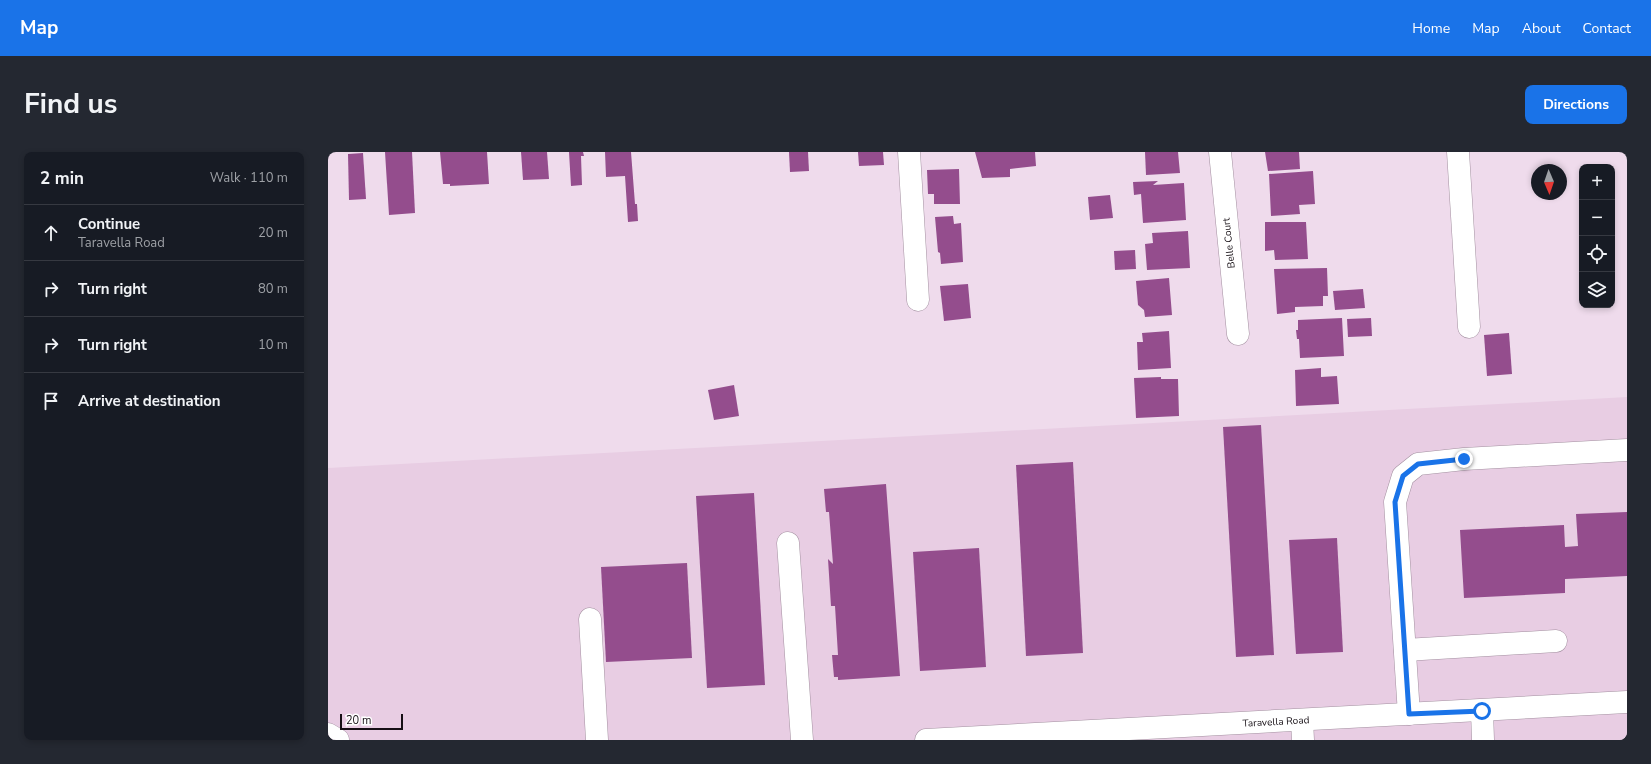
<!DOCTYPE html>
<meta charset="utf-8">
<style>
:root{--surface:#171b24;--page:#242831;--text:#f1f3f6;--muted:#9ea1a6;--line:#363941;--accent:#1a73e8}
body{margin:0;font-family:"Nunito Sans",sans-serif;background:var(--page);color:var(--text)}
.controls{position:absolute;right:12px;top:12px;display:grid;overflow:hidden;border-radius:8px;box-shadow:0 2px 6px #0003}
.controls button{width:36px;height:36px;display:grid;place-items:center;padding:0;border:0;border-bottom:1px solid var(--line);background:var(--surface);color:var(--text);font:20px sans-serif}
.compass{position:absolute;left:1203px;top:12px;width:36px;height:36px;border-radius:50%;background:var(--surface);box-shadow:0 2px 6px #0003;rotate:178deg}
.scale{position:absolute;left:12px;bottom:10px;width:63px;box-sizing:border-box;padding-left:4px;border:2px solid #160f15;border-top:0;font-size:11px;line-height:14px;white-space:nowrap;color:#160f15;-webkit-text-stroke:3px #fff;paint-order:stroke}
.stop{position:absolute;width:12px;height:12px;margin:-9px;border:3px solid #1a73e8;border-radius:50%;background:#fff}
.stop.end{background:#1a73e8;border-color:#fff;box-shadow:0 1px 4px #0008}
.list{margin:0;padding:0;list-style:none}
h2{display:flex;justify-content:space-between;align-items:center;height:52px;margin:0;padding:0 16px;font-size:17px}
h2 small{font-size:13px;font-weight:400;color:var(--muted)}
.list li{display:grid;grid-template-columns:26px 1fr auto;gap:12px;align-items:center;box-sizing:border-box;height:56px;padding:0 16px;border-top:1px solid var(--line)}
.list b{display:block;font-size:15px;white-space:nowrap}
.list p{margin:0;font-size:13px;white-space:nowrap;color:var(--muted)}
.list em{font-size:13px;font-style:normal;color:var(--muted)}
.icon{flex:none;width:22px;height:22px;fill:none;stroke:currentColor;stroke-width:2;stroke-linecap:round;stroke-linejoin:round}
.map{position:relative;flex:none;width:1299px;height:588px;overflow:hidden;border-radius:8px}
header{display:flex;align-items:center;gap:24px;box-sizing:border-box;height:56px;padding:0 20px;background:var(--accent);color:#fff}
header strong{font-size:19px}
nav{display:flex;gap:22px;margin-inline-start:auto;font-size:14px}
.intro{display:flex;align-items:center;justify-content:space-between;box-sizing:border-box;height:96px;padding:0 24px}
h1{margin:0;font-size:28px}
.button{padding:10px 18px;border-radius:8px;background:var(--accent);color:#fff;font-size:14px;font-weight:700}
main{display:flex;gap:24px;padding:0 24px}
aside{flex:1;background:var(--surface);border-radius:8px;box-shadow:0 2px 6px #0003}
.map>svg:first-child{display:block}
.built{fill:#e8cde3}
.building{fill:#944d8d}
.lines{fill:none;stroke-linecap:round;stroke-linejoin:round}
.minor-casing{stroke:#a390a0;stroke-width:23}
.minor{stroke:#fff;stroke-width:22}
.route{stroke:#1a73e8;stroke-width:5}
.labels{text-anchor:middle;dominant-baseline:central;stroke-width:3;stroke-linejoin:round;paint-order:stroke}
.street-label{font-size:10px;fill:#160f15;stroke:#fff}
</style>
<header>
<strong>Map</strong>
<nav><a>Home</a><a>Map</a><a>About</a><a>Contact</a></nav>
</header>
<div class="intro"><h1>Find us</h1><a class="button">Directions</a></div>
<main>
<aside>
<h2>2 min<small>Walk · 110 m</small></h2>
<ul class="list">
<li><svg class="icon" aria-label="ahead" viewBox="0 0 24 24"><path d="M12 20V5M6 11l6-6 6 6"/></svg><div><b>Continue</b><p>Taravella Road</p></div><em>20 m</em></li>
<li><svg class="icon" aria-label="right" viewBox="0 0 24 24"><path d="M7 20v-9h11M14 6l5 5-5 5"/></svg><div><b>Turn right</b></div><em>80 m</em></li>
<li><svg class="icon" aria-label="right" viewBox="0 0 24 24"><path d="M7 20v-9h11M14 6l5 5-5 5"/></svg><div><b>Turn right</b></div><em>10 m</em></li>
<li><svg class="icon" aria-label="arrive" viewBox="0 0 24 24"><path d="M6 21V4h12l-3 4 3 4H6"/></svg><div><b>Arrive at destination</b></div></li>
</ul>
</aside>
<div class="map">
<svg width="1299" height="588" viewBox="0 0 1299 588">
<rect width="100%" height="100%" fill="#efdbec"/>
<polygon class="built" points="1299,245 1299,588 0,588 0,316"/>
<g class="building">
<polygon points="57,0 84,0 87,61 61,63"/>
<polygon points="112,0 159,0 161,32 122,34 122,32 115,32"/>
<polygon points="193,0 219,0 221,27 195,28"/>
<polygon points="241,0 255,0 256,4 253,4 254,33 243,34"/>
<polygon points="277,0 303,0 307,52 309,52 310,69 300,70 297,24 278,25"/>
<polygon points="461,0 480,0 481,19 462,20"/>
<polygon points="530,0 555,0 556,13 531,14"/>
<polygon points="647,0 707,0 708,14 682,17 682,25 654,26"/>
<polygon points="817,0 850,0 852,21 818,23"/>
<polygon points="937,0 971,0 972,17 940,19"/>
<polygon points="35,1 38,47 21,48 20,2"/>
<polygon points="631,17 632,52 606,52 606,42 600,42 599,18"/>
<polygon points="985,19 987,52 971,53 972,62 943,64 941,22"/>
<polygon points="830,29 825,33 856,31 858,68 815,71 813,42 806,43 805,30"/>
<polygon points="782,43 785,66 762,68 760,45"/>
<polygon points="625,64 626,72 633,71 635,110 613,112 612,101 610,100 607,65"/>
<polygon points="937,70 978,70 980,107 947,108 946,98 937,99"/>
<polygon points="860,79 862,116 819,118 817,92 825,91 824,81"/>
<polygon points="807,98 808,117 787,118 786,99"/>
<polygon points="999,116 1000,144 995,144 995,154 967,155 967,160 949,162 946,117"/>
<polygon points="841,126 844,163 817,165 816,158 810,153 808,129"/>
<polygon points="640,132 643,166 616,169 612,134"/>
<polygon points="1035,137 1037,156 1007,158 1005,139"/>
<polygon points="1014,166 1016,204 972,206 971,187 969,187 968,178 970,178 970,168"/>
<polygon points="1043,166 1044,184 1020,185 1019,167"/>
<polygon points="841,179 843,216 810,218 809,190 815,190 814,181"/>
<polygon points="1181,181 1184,222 1159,224 1156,183"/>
<polygon points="993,216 993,225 1009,224 1011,252 968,254 967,218"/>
<polygon points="833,225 833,227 850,227 851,264 808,266 806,226"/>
<polygon points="406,233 411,264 386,268 380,238"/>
<polygon points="933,273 946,503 908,505 895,275"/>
<polygon points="745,310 755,501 698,504 688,313"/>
<polygon points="558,332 572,524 510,528 510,525 506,525 504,503 510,503 507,454 503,454 500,407 505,412 501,360 498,360 496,337"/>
<polygon points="426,341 437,533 379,536 368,344"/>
<polygon points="1299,360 1299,424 1237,427 1237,441 1136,446 1132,378 1236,373 1237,395 1250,394 1248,362"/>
<polygon points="1009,386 1015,500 968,502 961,388"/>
<polygon points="651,396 658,515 592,519 585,400"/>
<polygon points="359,411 364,506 278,510 273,415"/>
</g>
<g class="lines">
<defs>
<g id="minor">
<polyline points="581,0 590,148"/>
<polyline points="892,0 910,182"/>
<polyline points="1130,0 1141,175"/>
<polyline points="460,391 474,588"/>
<polyline points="262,467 269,588"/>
<polyline points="1077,498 1228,489"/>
<polyline points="1154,559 1155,588"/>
<polyline points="1081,562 1067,350 1075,324 1090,312 1136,307 1299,298"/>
<polyline points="974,568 975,588"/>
<polyline points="0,582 10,588"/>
<polyline points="598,588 1299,550"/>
</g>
</defs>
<use href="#minor" class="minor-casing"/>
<use href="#minor" class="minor"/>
</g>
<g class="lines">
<polyline class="route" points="1136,307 1090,312 1075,324 1067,350 1081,562 1154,559"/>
</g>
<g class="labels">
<g class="street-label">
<text transform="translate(901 91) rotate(-96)">Belle Court</text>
<text transform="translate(948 570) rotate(-3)">Taravella Road</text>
</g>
</g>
</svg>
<div class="controls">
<button>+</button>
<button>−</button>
<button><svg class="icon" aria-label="locate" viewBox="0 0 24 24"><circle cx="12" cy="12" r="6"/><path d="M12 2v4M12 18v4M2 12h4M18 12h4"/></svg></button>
<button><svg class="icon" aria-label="layers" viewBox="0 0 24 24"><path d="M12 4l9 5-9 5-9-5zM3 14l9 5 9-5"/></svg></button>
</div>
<svg class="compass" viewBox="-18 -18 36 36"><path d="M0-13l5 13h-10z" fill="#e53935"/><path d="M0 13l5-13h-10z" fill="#9ea1a6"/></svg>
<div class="scale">20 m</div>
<div class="stop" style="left:1154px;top:559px"></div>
<div class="stop end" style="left:1136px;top:307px"></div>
</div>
</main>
